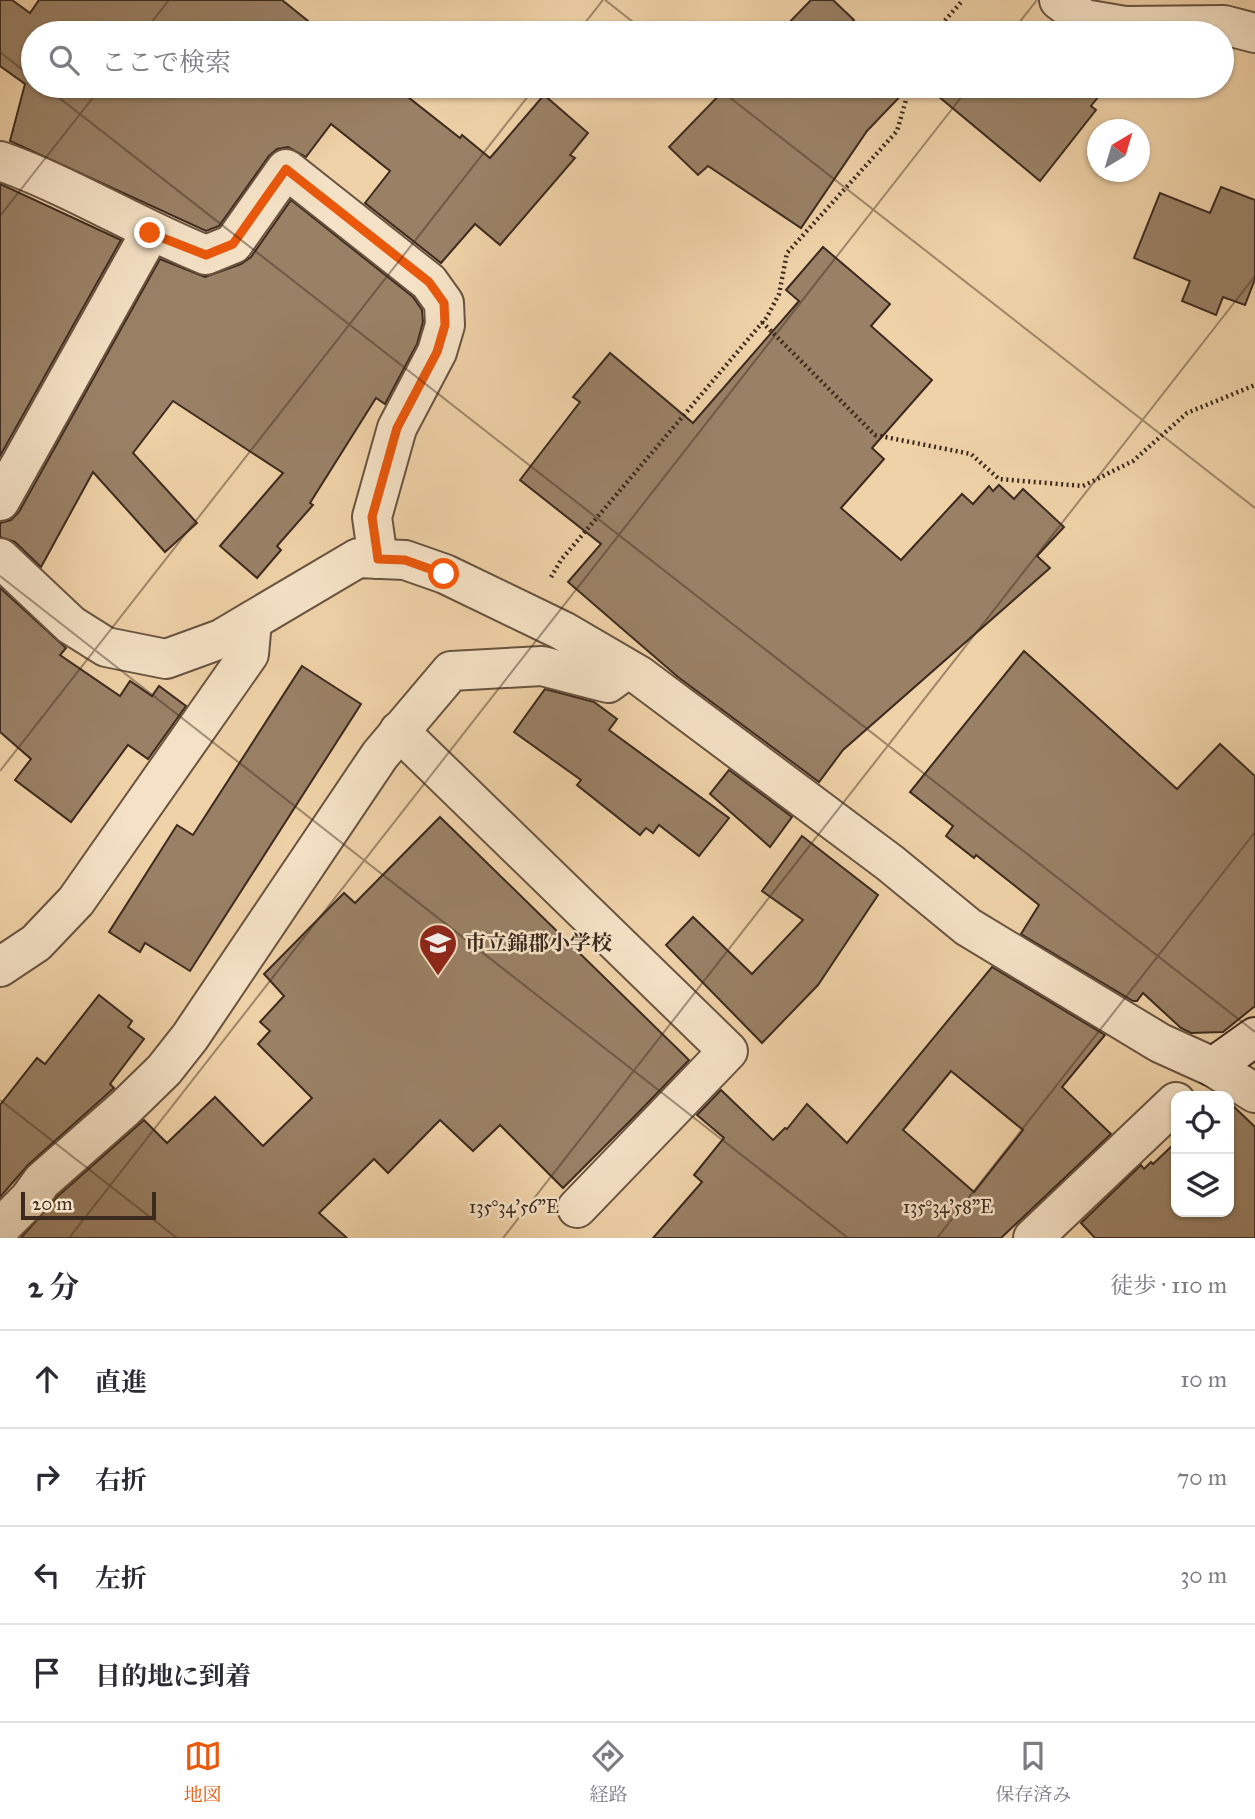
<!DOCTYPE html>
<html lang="ja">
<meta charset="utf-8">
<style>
:root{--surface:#fff;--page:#f2f2f3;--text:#2b2b33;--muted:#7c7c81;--line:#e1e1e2;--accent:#ea580c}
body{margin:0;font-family:"IM FELL Great Primer","Noto Serif JP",serif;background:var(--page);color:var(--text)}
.controls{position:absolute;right:21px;bottom:21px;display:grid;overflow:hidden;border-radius:14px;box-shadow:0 2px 5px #0004}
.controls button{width:63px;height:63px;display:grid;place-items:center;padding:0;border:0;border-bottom:2px solid var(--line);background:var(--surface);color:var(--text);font:35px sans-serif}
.compass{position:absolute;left:1087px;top:119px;width:63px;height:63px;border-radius:50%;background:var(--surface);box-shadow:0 2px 5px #0004;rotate:38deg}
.scale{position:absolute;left:21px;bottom:18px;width:135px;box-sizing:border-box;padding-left:7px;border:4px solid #3c2a1f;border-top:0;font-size:19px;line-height:24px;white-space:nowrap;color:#3c2a1f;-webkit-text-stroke:5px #f5e2c6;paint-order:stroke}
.stop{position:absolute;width:21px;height:21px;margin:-16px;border:5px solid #ea580c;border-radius:50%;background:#fff}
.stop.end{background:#ea580c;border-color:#fff;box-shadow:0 2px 7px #0008}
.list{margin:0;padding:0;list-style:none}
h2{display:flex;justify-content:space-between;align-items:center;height:91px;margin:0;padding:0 28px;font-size:30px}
h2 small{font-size:23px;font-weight:400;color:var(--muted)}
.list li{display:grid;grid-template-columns:46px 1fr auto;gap:21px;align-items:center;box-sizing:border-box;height:98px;padding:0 28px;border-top:2px solid var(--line)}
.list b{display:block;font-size:26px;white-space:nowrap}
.list em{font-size:23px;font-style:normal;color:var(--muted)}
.icon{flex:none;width:38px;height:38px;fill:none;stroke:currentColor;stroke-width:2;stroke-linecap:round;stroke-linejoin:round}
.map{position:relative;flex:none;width:1255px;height:1238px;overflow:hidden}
.search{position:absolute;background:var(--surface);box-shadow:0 2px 5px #0004;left:21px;right:21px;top:21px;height:77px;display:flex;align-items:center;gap:18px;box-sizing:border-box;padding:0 24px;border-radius:38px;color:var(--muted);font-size:26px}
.sheet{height:483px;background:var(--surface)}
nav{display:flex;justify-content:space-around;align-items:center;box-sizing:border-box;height:98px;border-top:2px solid var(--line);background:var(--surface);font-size:19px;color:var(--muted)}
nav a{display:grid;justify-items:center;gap:4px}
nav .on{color:var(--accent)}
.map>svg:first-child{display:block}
.building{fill:#9a8166;stroke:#3c2a1f;stroke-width:2;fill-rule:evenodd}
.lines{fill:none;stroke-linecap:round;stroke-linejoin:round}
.street-casing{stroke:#695441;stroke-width:42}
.secondary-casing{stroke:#3c2a1f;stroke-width:42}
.path{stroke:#3c2a1f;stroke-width:4.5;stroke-dasharray:2 3.5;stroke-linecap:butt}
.street{stroke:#f5e2c6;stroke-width:38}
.secondary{stroke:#f5e2c6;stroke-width:38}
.route{stroke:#ea580c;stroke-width:9}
.ticks{fill:none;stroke:#3c2a1f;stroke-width:2;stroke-opacity:0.45}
.labels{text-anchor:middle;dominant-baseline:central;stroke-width:5;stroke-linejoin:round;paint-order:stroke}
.poi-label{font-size:21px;font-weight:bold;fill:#3c2a1f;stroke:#f5e2c6;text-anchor:start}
.ticks-label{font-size:18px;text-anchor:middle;fill:#3c2a1f;stroke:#f5e2c6;stroke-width:5;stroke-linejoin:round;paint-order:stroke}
</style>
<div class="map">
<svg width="1255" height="1238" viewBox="0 0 1255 1238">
<rect width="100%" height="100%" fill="#f0d2a8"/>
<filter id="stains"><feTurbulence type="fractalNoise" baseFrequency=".00286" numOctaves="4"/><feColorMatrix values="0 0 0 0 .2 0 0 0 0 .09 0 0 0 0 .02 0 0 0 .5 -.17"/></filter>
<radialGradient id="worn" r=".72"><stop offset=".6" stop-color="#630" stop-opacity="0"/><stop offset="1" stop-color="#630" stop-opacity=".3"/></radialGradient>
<g class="building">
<polygon points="0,0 12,0 30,13 39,0 282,0 323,33 33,33 33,86 394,86 460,138 462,135 490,158 544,95 588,133 570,155 575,158 500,245 475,224 441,263 365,203 390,171 331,124 306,157 288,147 277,149 269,156 219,226 206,231 10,141 25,84 0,66"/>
<polygon points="811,0 833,0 854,20 840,33 779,33"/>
<polygon points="728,86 910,86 867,131 801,228 708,166 698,175 669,147"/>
<polygon points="926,86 1107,86 1091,106 1096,110 1040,181"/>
<polygon points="0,184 121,240 0,456"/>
<polygon points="1221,187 1255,200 1255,279 1245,305 1223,297 1216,315 1182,301 1190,281 1134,258 1160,193 1210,213"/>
<polygon points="291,200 413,297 422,310 423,322 417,344 385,404 376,398 310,503 313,505 277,546 281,550 257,578 220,546 283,473 173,401 133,453 197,523 165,552 93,472 41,567 15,542 0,537 0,523 11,520 19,512 160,259 205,277 241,264 251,257"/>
<polygon points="823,247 890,304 871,326 932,380 872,448 884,459 841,508 901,560 962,494 973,504 989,486 993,491 999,485 1014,499 1023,489 1064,527 1037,556 1050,568 843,750 819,782 678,677 568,582 601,544 520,480 580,402 573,397 610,353 693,423 799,301 786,290"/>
<polygon points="0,588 66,648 60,655 120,696 130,681 152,696 159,686 186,706 148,759 128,745 71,822 15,780 31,759 0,732"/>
<polygon points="1024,651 1177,789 1220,744 1255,776 1255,1006 1223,1032 1191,1033 1181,1028 1143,993 1137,1001 1133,1001 1021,934 1039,905 976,855 974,858 946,836 953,826 910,792"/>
<polygon points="302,666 361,704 190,971 145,943 140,952 109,932 177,825 193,835"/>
<polygon points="545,689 594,702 617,719 609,730 729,818 699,856 659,825 653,833 646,828 640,835 577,785 581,780 514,732"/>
<polygon points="729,770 792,817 770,847 710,794"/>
<polygon points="440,817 689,1060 635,1116 563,1188 500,1125 473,1151 440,1120 388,1173 374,1159 319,1213 347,1238 21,1238 58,1196 144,1120 167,1143 215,1097 263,1146 312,1098 258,1044 270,1031 260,1022 284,996 264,974 344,893 355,903"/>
<polygon points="802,836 878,895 818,985 762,1043 666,945 693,917 752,974 803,920 762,891"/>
<path d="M 992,967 L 1105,1035 L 1062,1087 L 1111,1134 L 1001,1238 L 653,1238 L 702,1182 L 694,1175 L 724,1138 L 697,1115 L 721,1090 L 773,1140 L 785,1128 L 787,1129 L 807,1104 L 847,1143 ZM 951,1071 L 1023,1130 L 974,1192 L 903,1130 Z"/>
<polygon points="99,995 132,1021 128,1027 144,1039 110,1084 114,1088 28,1165 0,1197 0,1105 37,1058 45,1064"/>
<polygon points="1229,1102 1255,1127 1255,1238 1095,1238 1081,1223 1141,1165 1144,1169 1151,1162 1153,1164 1176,1142 1176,1212 1229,1212"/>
</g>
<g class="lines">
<defs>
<g id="street">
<polyline points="1059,0 1084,19 1125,26 1224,25 1255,33"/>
<path d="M 0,161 C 71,186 136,227 206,255 L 233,244 L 286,169 L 429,282 L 444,303 L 445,325 L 437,352 L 397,428 L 372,517 L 378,559"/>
<polyline points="0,501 150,233"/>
<polyline points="0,558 71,625 106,647 166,659 221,639 358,558 405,560 445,574 563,631 640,676 890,863 968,927 1160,1043 1213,1067 1255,1093"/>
<polyline points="399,731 728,1051 577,1208"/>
<polyline points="0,967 36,943 76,901 249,654 252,621"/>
<polyline points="0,1228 29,1199 42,1181 125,1108 164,1070 190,1037 380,755 451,671 542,666 608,683 627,669"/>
<polyline points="1033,1238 1176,1102"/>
</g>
<polyline id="secondary" points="1213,1067 1255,1037"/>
</defs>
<use href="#street" class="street-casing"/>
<use href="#secondary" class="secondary-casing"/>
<g class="path">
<polyline points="934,33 963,0"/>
<polyline points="762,322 875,435 971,454 999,479 1083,486 1133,461 1187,413 1255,385"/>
<polyline points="551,577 561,560 767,317 779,294 787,253 897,131 910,86"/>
</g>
<use href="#street" class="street"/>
<use href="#secondary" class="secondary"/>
</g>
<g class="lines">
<polyline class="route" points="150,233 206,255 233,244 286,169 429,282 444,303 445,325 437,352 397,428 372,517 378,559 405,560 444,574"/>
</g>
<path class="ticks" d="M 605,0 L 647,33M 143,33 L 169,0M 577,33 L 603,0M 1011,33 L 1037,0M 0,52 L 33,78M 44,86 L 1255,1032M 715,86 L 1255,508M 0,216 L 102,86M 0,576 L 848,1238M 0,771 L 536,86M 0,1100 L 177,1238M 69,1238 L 970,86M 503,1238 L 1255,276M 937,1238 L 1255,832"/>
<defs>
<symbol id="school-pin" viewBox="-11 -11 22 30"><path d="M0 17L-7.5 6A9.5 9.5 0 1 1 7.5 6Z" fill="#8f2418" stroke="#f5e2c6"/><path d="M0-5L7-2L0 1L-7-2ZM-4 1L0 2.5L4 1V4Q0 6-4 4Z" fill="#fff"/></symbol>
</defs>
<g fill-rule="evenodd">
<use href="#school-pin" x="416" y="921" width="44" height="60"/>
</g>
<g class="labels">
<g class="poi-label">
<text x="465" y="943">市立錦郡小学校</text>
</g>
</g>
<g class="ticks-label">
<text x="514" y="1213">135°34'56"E</text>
<text x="948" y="1213">135°34'58"E</text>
</g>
<rect width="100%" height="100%" filter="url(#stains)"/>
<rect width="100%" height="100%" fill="url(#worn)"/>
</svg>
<div class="controls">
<button><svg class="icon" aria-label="locate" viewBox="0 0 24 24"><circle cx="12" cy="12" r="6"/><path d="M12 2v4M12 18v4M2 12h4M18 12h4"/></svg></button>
<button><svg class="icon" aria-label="layers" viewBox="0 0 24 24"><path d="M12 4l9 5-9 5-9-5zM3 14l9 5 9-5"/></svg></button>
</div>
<svg class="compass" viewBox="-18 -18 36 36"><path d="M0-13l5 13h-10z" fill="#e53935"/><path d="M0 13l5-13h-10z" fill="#7c7c81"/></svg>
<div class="scale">20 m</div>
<div class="stop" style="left:444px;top:574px"></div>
<div class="stop end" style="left:150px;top:233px"></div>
<div class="search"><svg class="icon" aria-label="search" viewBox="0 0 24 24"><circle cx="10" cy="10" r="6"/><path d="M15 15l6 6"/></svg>ここで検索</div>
</div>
<section class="sheet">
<h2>2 分<small>徒歩 · 110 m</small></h2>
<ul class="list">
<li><svg class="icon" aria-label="ahead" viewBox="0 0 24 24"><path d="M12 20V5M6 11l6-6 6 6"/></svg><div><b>直進</b></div><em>10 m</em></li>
<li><svg class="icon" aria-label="right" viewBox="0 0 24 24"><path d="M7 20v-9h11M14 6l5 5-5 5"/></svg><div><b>右折</b></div><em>70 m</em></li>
<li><svg class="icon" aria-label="left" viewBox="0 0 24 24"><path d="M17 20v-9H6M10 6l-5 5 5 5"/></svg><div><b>左折</b></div><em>30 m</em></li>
<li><svg class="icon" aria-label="arrive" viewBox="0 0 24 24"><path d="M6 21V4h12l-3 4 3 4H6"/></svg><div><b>目的地に到着</b></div></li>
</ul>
</section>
<nav>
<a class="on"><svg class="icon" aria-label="map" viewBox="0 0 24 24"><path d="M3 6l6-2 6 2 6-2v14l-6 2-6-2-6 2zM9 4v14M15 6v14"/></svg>地図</a>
<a><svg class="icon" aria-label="directions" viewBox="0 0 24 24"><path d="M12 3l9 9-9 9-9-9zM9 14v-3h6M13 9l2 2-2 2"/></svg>経路</a>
<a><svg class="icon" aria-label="saved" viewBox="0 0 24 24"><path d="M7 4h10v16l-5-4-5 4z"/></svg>保存済み</a>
</nav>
